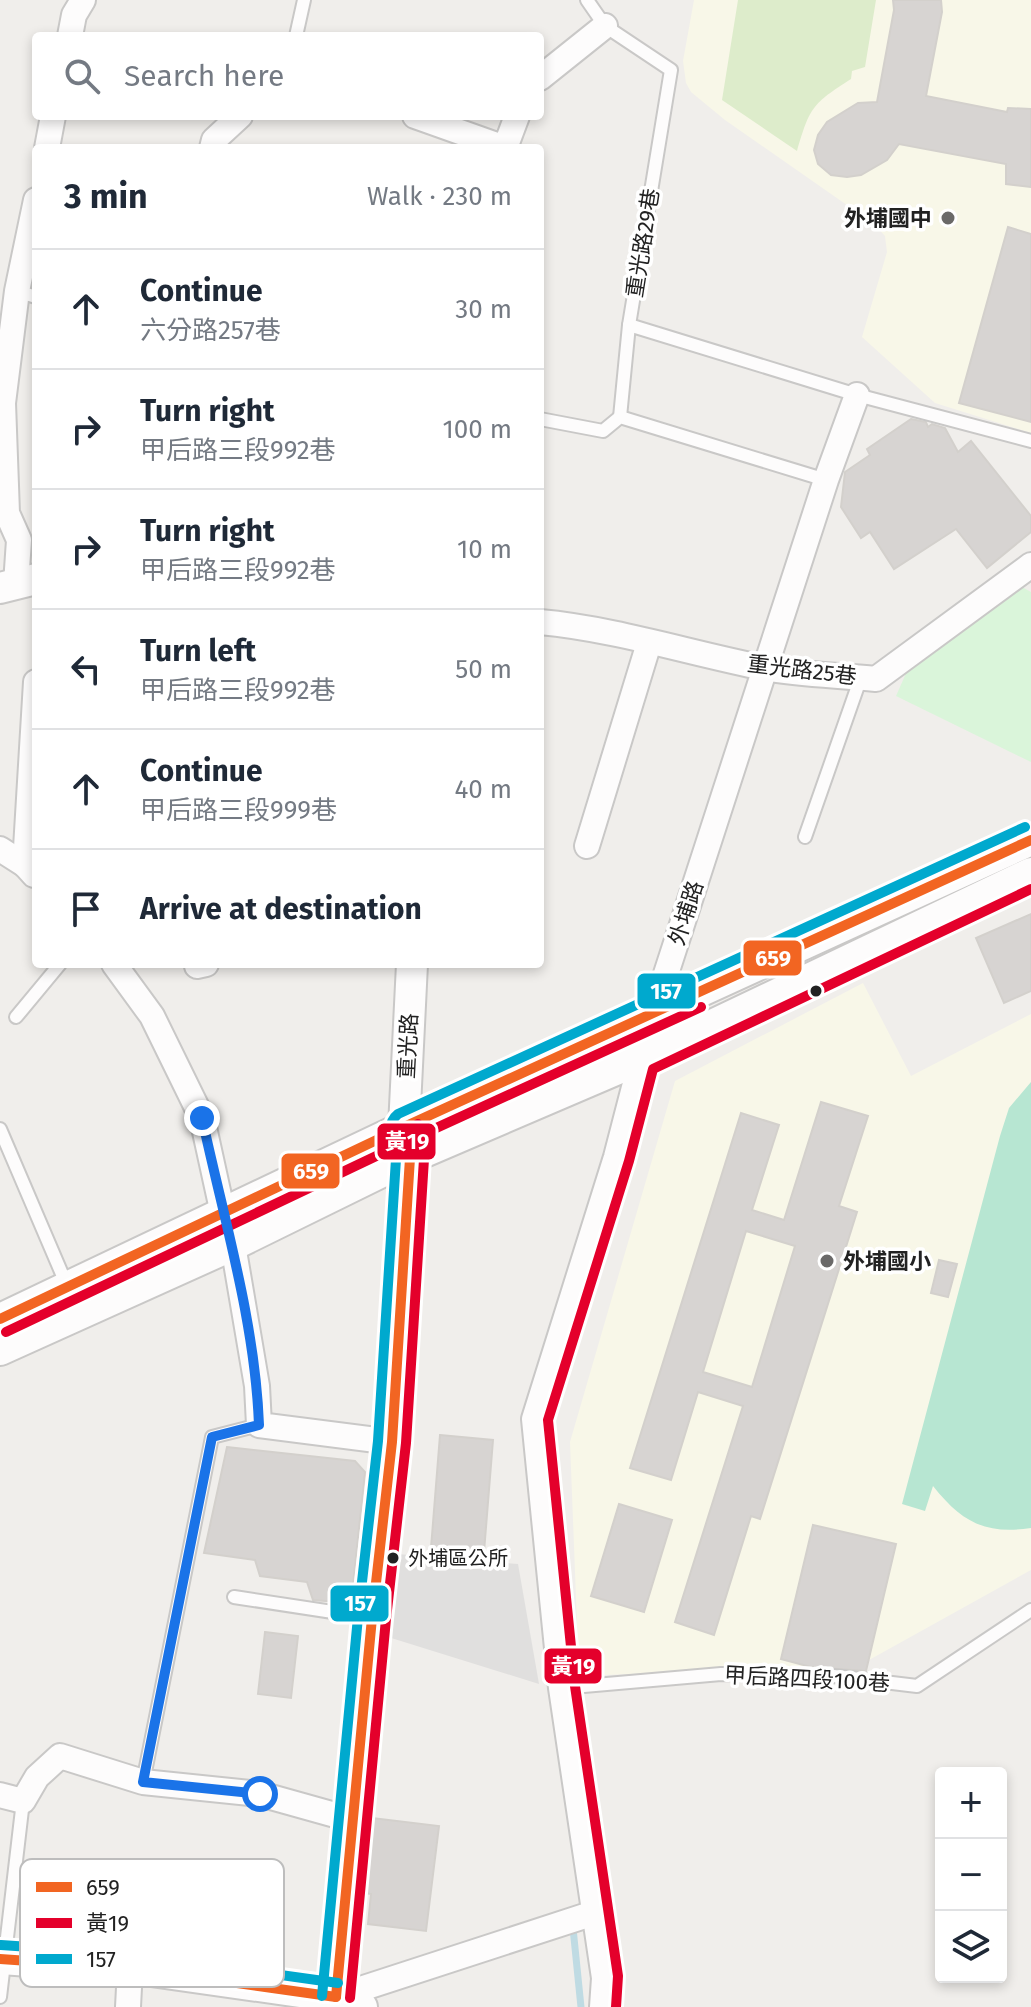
<!DOCTYPE html>
<meta charset="utf-8">
<style>
:root{--surface:#fff;--page:#f2f2f3;--text:#1f2937;--muted:#747a83;--line:#e0e1e3}
body{margin:0;font-family:"Fira Sans","Noto Sans TC",sans-serif;background:var(--page);color:var(--text)}
.controls{position:absolute;right:24px;bottom:24px;display:grid;overflow:hidden;border-radius:8px;box-shadow:0 4px 12px #0003}
.controls button{width:72px;height:72px;display:grid;place-items:center;padding:0;border:0;border-bottom:2px solid var(--line);background:var(--surface);color:var(--text);font:40px sans-serif}
.stop{position:absolute;width:24px;height:24px;margin:-18px;border:6px solid #1a73e8;border-radius:50%;background:#fff}
.stop.end{background:#1a73e8;border-color:#fff;box-shadow:0 2px 8px #0008}
.list{margin:0;padding:0;list-style:none}
h2{display:flex;justify-content:space-between;align-items:center;height:104px;margin:0;padding:0 32px;font-size:34px}
h2 small{font-size:26px;font-weight:400;color:var(--muted)}
.list li{display:grid;grid-template-columns:52px 1fr auto;gap:24px;align-items:center;box-sizing:border-box;height:120px;padding:0 32px;border-top:2px solid var(--line)}
.list b{display:block;font-size:30px;white-space:nowrap}
.list p{margin:0;font-size:26px;white-space:nowrap;color:var(--muted)}
.list em{font-size:26px;font-style:normal;color:var(--muted)}
.icon{flex:none;width:44px;height:44px;fill:none;stroke:currentColor;stroke-width:2;stroke-linecap:round;stroke-linejoin:round}
.map{position:relative;flex:none;width:1031px;height:2007px;overflow:hidden}
.search{position:absolute;background:var(--surface);box-shadow:0 4px 12px #0003;left:32px;top:32px;width:512px;height:88px;display:flex;align-items:center;gap:20px;box-sizing:border-box;padding:0 28px;border-radius:8px;color:var(--muted);font-size:30px}
.panel{position:absolute;background:var(--surface);box-shadow:0 4px 12px #0003;left:32px;top:144px;width:512px;height:824px;border-radius:8px}
.map>svg:first-child{display:block}
.education{fill:#f8f7e8}
.grass{fill:#ddeccb}
.park{fill:#daf5da}
.pitch{fill:#b7e6d2}
.parking{fill:#e0dfde}
.lines{fill:none;stroke-linecap:round;stroke-linejoin:round}
.stream{stroke:#bfdbe3;stroke-width:7}
.building{fill:#d7d4d2;stroke:#d3d0cc;stroke-width:2;fill-rule:evenodd}
.service-casing{stroke:#c9c8c7;stroke-width:16}
.minor-casing{stroke:#c9c8c7;stroke-width:28}
.tertiary-casing{stroke:#c9c8c7;stroke-width:34}
.service{stroke:#fdfcfc;stroke-width:12}
.minor{stroke:#fdfcfc;stroke-width:24}
.tertiary{stroke:#fdfcfc;stroke-width:30}
.bus-1-casing{stroke:#fff;stroke-width:16}
.bus-2-casing{stroke:#fff;stroke-width:16}
.bus-3-casing{stroke:#fff;stroke-width:16}
.bus-1{stroke:#f26522;stroke-width:10}
.bus-2{stroke:#e4002b;stroke-width:10}
.bus-3{stroke:#00a9ce;stroke-width:10}
.route{stroke:#1a73e8;stroke-width:10}
.poi-dot{fill:#6a6968;stroke:#fff;stroke-width:3}
.bus-dot{fill:#222;stroke:#fff;stroke-width:3}
.labels{text-anchor:middle;dominant-baseline:central;stroke-width:7;stroke-linejoin:round;paint-order:stroke}
.bus-label{font-size:20px;fill:#222;stroke:#fff;text-anchor:start}
.poi-label{font-size:22px;font-weight:bold;fill:#222;stroke:#fff;text-anchor:end}
.street-label{font-size:22px;fill:#222;stroke:#fff}
.key{fill:#fff;stroke:#bdbdbd;stroke-width:2}
.key-label{font-size:22px;fill:#222}
.line-badge{stroke:#fff;stroke-width:3}
.badge-label{font-size:22px;text-anchor:middle;font-weight:bold;fill:#fff}
</style>
<div class="map">
<svg width="1031" height="2007" viewBox="0 0 1031 2007">
<rect width="100%" height="100%" fill="#f0eeeb"/>
<g class="education">
<polygon points="694,0 1031,0 1031,433 935,403 862,337 887,252 885,236 874,224 725,120 691,92 686,83 683,61"/>
<polygon points="863,983 911,1076 1031,1014 1031,1570 860,1665 579,1676 570,1442 675,1081"/>
</g>
<path class="grass" d="M 738,0 L 876,0 L 865,67 L 852,71 L 851,79 C 812,104 810,107 797,151 L 722,100 Z"/>
<polygon class="park" points="1022,587 1031,592 1031,762 896,696 907,671"/>
<path class="pitch" d="M 1031,1082 L 1031,1528 C 984,1535 961,1521 933,1486 L 925,1511 L 902,1504 L 1000,1136 L 1009,1108 Z"/>
<polygon class="parking" points="397,1554 518,1564 539,1684 388,1637"/>
<g class="lines">
<polyline class="stream" points="573,1928 581,2007"/>
</g>
<g class="building">
<polygon points="893,0 941,0 942,12 926,96 1007,112 1008,108 1031,109 1031,187 1006,184 1006,164 899,144 887,160 861,175 847,177 831,175 818,164 814,150 818,135 827,122 858,103 877,102 894,10"/>
<polygon points="1008,227 1031,234 1031,422 959,403"/>
<polygon points="911,419 926,422 928,427 932,424 945,428 958,452 971,441 1031,516 1031,532 987,568 956,529 894,569 870,532 861,538 841,507 845,472 870,455 867,449"/>
<polygon points="1031,914 1031,991 1004,1003 976,938"/>
<path d="M 821,1102 L 868,1116 L 839,1206 L 857,1212 L 760,1519 L 751,1516 L 714,1635 L 675,1622 L 743,1406 L 698,1392 L 671,1480 L 630,1468 L 741,1113 L 779,1125 L 752,1210 L 784,1220 ZM 746,1231 L 795,1246 L 752,1387 L 703,1372 Z"/>
<polygon points="939,1260 957,1264 948,1297 931,1293"/>
<polygon points="440,1435 493,1440 484,1552 431,1548"/>
<polygon points="227,1447 355,1461 365,1472 351,1603 313,1600 307,1582 260,1576 255,1560 204,1553"/>
<polygon points="619,1504 672,1520 644,1612 591,1596"/>
<polygon points="813,1525 896,1544 866,1671 811,1667 781,1659"/>
<polygon points="265,1632 298,1636 291,1698 258,1694"/>
<polygon points="372,1818 439,1826 426,1931 368,1924 371,1894 364,1893"/>
</g>
<g class="lines">
<defs>
<g id="service">
<polyline points="587,0 605,26 671,70 629,325 620,417"/>
<polyline points="296,36 304,0"/>
<polyline points="17,291 36,297"/>
<polyline points="629,325 857,395 1031,441"/>
<polyline points="540,419 603,431 620,417 826,480"/>
<polyline points="805,837 861,677"/>
<polyline points="16,1017 60,964"/>
<polyline points="0,1129 68,1288"/>
<polyline points="234,1597 372,1618"/>
<polyline points="561,1688 721,1674 834,1676 917,1686 1031,1610"/>
<polyline points="143,1782 212,1437 259,1425"/>
<polyline points="0,1997 23,1801"/>
</g>
<g id="minor">
<polyline points="70,36 74,15 83,0"/>
<polyline points="540,78 605,26"/>
<polyline points="415,116 505,148 517,116"/>
<polyline points="47,148 53,116"/>
<polyline points="212,148 214,140 240,116"/>
<polyline points="16,584 19,540 7,513 3,403 17,291 36,200"/>
<path d="M 540,622 C 616,629 689,653 765,668 C 801,675 839,675 876,679 L 1031,565"/>
<polyline points="587,846 649,643"/>
<polyline points="0,849 25,865 34,875"/>
<polyline points="25,865 36,682"/>
<polyline points="114,964 152,1016 202,1118 223,1214 233,1245 257,1386 259,1425 392,1442"/>
<polyline points="197,966 206,964"/>
<polyline points="0,1795 23,1801 37,1777 60,1756 143,1782 260,1794 353,1820"/>
<polyline points="336,2005 336,1997 594,1913"/>
<polyline points="128,2007 130,1968"/>
<polyline points="602,2007 604,1978 561,1688 534,1419 616,1157 653,1014 826,480 857,395"/>
</g>
<g id="tertiary">
<polyline points="0,588 36,579"/>
<polyline points="0,1319 404,1127 1031,840"/>
<polyline points="0,1350 233,1245 410,1158 641,1059 1031,873"/>
<polyline points="0,1959 130,1968 336,1997 362,2007"/>
<polyline points="336,1997 372,1618 392,1442 410,1158 404,1127 412,964"/>
</g>
</defs>
<use href="#service" class="service-casing"/>
<use href="#minor" class="minor-casing"/>
<use href="#tertiary" class="tertiary-casing"/>
<use href="#service" class="service"/>
<use href="#minor" class="minor"/>
<use href="#tertiary" class="tertiary"/>
<defs>
<g id="bus-1">
<polyline points="0,1319 404,1127 1031,840"/>
<polyline points="0,1959 130,1968 336,1997"/>
<polyline points="336,1997 372,1618 392,1442 410,1158 404,1127"/>
</g>
<g id="bus-2">
<polyline points="6,1332 410,1140 701,1007"/>
<polyline points="350,1998 386,1619 406,1443 424,1159 418,1124"/>
<polyline points="616,2007 618,1976 575,1686 548,1420 629,1161 653,1069 1031,889"/>
</g>
<g id="bus-3">
<polyline points="1,1945 132,1954 338,1983"/>
<path d="M 322,1996 L 358,1617 L 378,1441 L 396,1159 C 393,1144 384,1125 398,1114 L 1025,827"/>
</g>
</defs>
<use href="#bus-1" class="bus-1-casing"/>
<use href="#bus-2" class="bus-2-casing"/>
<use href="#bus-3" class="bus-3-casing"/>
<use href="#bus-1" class="bus-1"/>
<use href="#bus-2" class="bus-2"/>
<use href="#bus-3" class="bus-3"/>
</g>
<g class="lines">
<path class="route" d="M 202,1118 C 224,1220 255,1321 259,1425 L 212,1437 L 143,1782 L 260,1794"/>
</g>
<g class="poi-dot">
<circle cx="948" cy="218" r="8"/>
<circle cx="827" cy="1261" r="8"/>
</g>
<g class="bus-dot">
<circle cx="816" cy="991" r="7"/>
<circle cx="393" cy="1558" r="7"/>
</g>
<g class="labels">
<g class="bus-label">
<text x="408" y="1558">外埔區公所</text>
</g>
<g class="poi-label">
<text x="932" y="218">外埔國中</text>
<text x="843" y="1261" text-anchor="start">外埔國小</text>
</g>
<g class="street-label">
<text transform="translate(643 243) rotate(-81)">重光路29巷</text>
<text transform="translate(802 670) rotate(7)">重光路25巷</text>
<text transform="translate(686 913) rotate(-72)">外埔路</text>
<text transform="translate(408 1046) rotate(-87)">重光路</text>
<text transform="translate(807 1679) rotate(3)">甲后路四段100巷</text>
</g>
</g>
<rect x="20" y="1859" width="264" height="128" rx="12" class="key"/>
<rect x="36" y="1882" width="36" height="10" fill="#f26522"/>
<rect x="36" y="1918" width="36" height="10" fill="#e4002b"/>
<rect x="36" y="1954" width="36" height="10" fill="#00a9ce"/>
<g class="key-label">
<text x="86" y="1895">659</text>
<text x="86" y="1931">黃19</text>
<text x="86" y="1967">157</text>
</g>
<g class="line-badge">
<rect x="742" y="939" width="61" height="38" rx="8" fill="#f26522"/>
<rect x="636" y="972" width="61" height="38" rx="8" fill="#00a9ce"/>
<rect x="376" y="1122" width="61" height="39" rx="8" fill="#e4002b"/>
<rect x="280" y="1152" width="61" height="38" rx="8" fill="#f26522"/>
<rect x="329" y="1584" width="61" height="39" rx="8" fill="#00a9ce"/>
<rect x="543" y="1647" width="60" height="38" rx="8" fill="#e4002b"/>
</g>
<g class="badge-label">
<text x="773" y="966">659</text>
<text x="666" y="999">157</text>
<text x="407" y="1149">黃19</text>
<text x="311" y="1179">659</text>
<text x="360" y="1611">157</text>
<text x="573" y="1674">黃19</text>
</g>
</svg>
<div class="controls">
<button>+</button>
<button>−</button>
<button><svg class="icon" aria-label="layers" viewBox="0 0 24 24"><path d="M12 4l9 5-9 5-9-5zM3 14l9 5 9-5"/></svg></button>
</div>
<div class="stop" style="left:260px;top:1794px"></div>
<div class="stop end" style="left:202px;top:1118px"></div>
<div class="search"><svg class="icon" aria-label="search" viewBox="0 0 24 24"><circle cx="10" cy="10" r="6"/><path d="M15 15l6 6"/></svg>Search here</div>
<section class="panel">
<h2>3 min<small>Walk · 230 m</small></h2>
<ul class="list">
<li><svg class="icon" aria-label="ahead" viewBox="0 0 24 24"><path d="M12 20V5M6 11l6-6 6 6"/></svg><div><b>Continue</b><p>六分路257巷</p></div><em>30 m</em></li>
<li><svg class="icon" aria-label="right" viewBox="0 0 24 24"><path d="M7 20v-9h11M14 6l5 5-5 5"/></svg><div><b>Turn right</b><p>甲后路三段992巷</p></div><em>100 m</em></li>
<li><svg class="icon" aria-label="right" viewBox="0 0 24 24"><path d="M7 20v-9h11M14 6l5 5-5 5"/></svg><div><b>Turn right</b><p>甲后路三段992巷</p></div><em>10 m</em></li>
<li><svg class="icon" aria-label="left" viewBox="0 0 24 24"><path d="M17 20v-9H6M10 6l-5 5 5 5"/></svg><div><b>Turn left</b><p>甲后路三段992巷</p></div><em>50 m</em></li>
<li><svg class="icon" aria-label="ahead" viewBox="0 0 24 24"><path d="M12 20V5M6 11l6-6 6 6"/></svg><div><b>Continue</b><p>甲后路三段999巷</p></div><em>40 m</em></li>
<li><svg class="icon" aria-label="arrive" viewBox="0 0 24 24"><path d="M6 21V4h12l-3 4 3 4H6"/></svg><div><b>Arrive at destination</b></div></li>
</ul>
</section>
</div>
